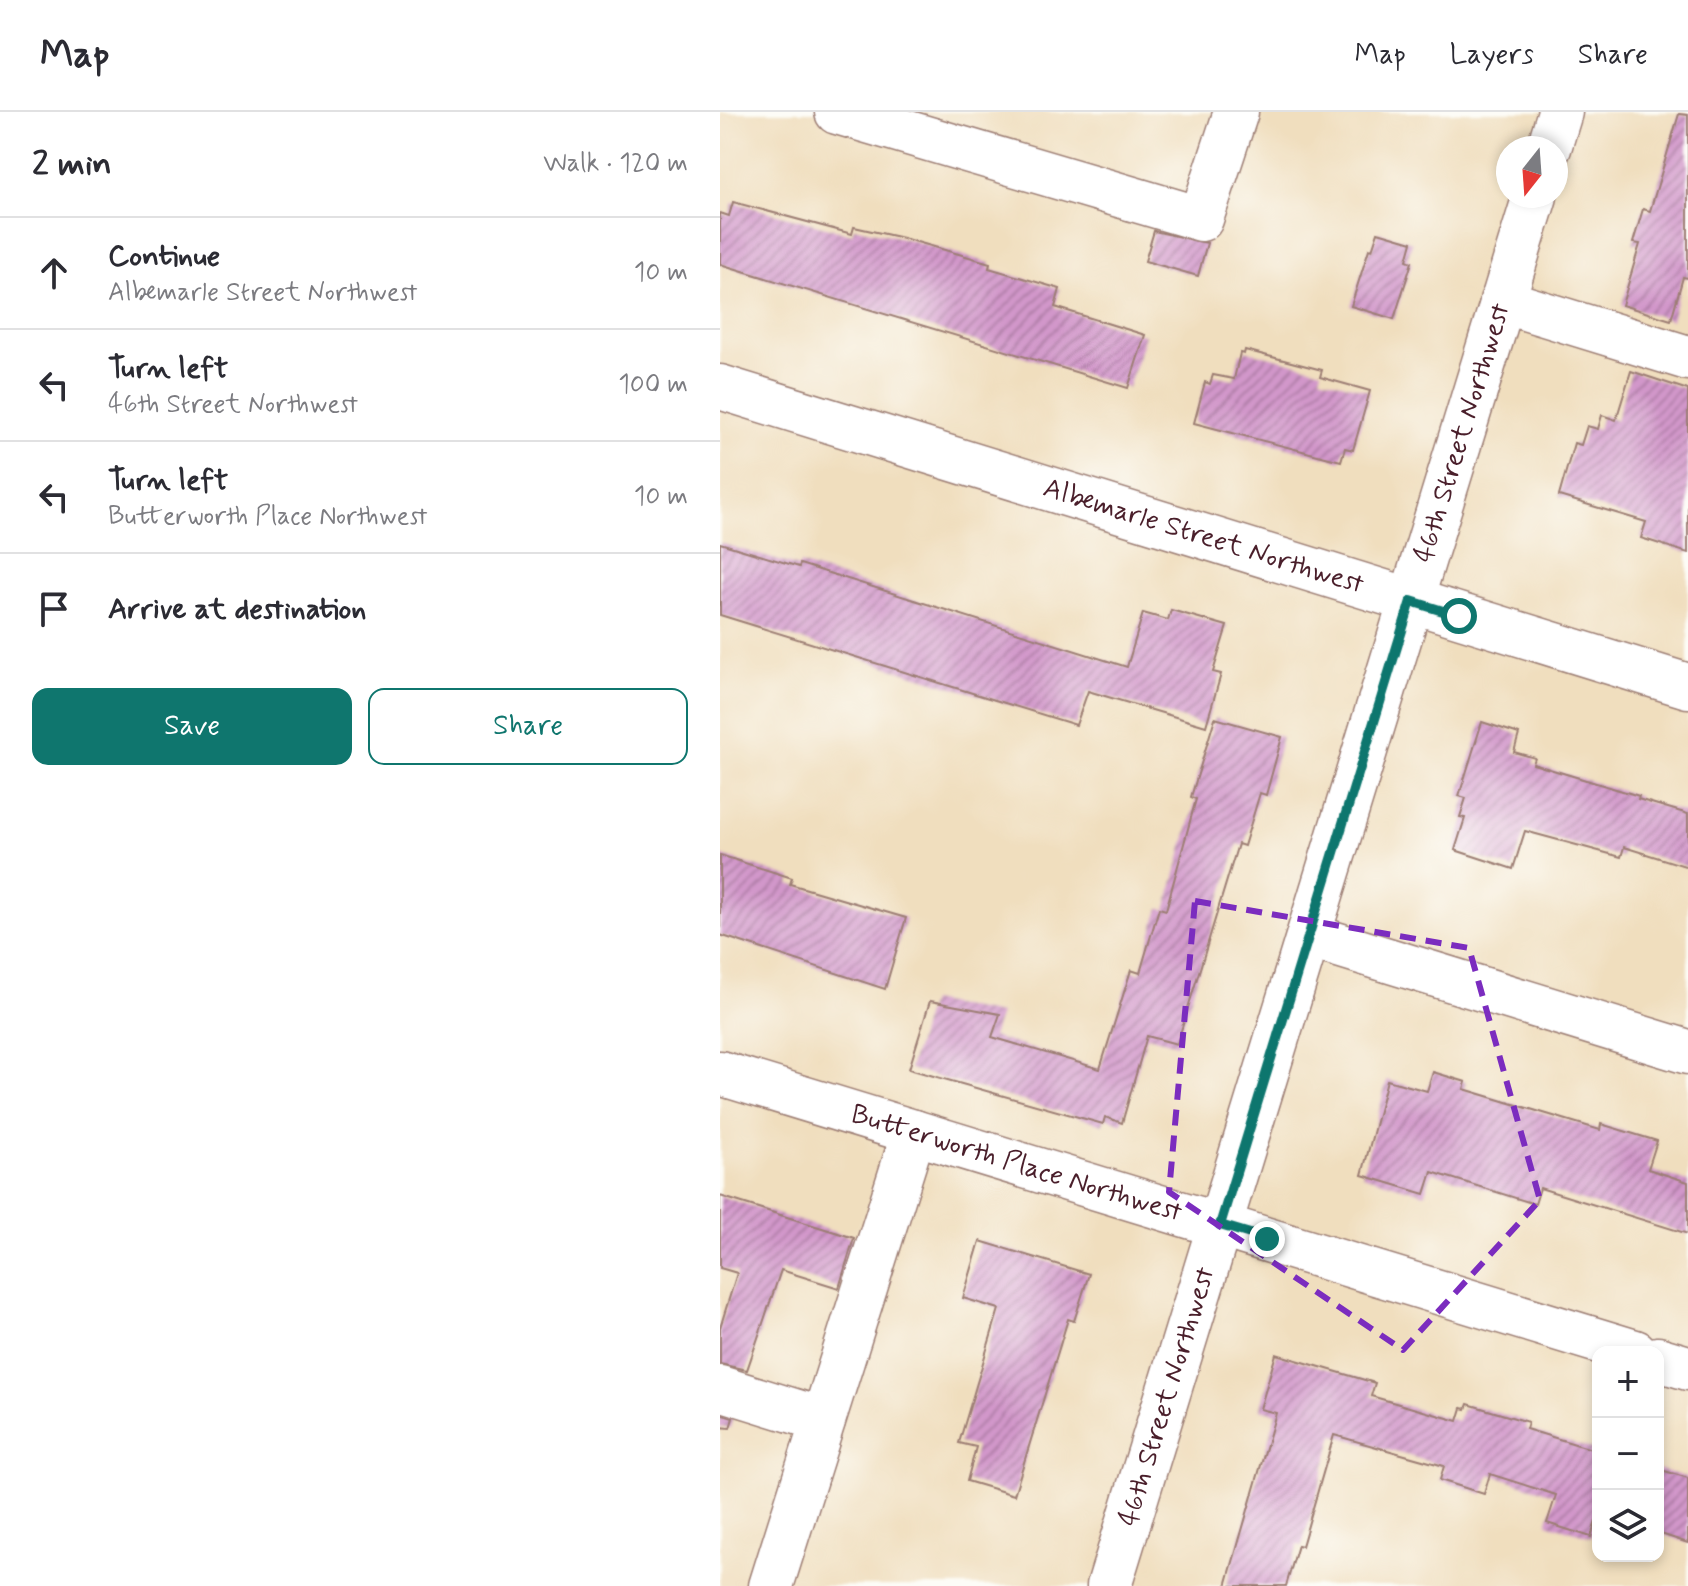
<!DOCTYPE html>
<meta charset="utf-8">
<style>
:root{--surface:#fff;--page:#f7f7f7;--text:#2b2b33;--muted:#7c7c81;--line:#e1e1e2;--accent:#0f766e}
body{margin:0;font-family:Mynerve,sans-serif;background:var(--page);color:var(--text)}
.controls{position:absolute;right:24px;bottom:24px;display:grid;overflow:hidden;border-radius:16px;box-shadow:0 4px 12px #0003}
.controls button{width:72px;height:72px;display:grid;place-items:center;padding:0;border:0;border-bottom:2px solid var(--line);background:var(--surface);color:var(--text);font:40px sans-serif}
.compass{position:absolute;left:776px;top:24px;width:72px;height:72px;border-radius:50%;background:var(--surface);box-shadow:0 4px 12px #0003;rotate:197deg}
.stop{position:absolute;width:24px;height:24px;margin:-18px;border:6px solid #0f766e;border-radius:50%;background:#fff}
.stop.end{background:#0f766e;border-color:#fff;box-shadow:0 2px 8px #0008}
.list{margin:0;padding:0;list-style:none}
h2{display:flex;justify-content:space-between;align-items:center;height:104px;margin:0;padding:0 32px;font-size:34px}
h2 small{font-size:26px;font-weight:400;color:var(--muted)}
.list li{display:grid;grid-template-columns:52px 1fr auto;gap:24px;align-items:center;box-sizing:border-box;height:112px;padding:0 32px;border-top:2px solid var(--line)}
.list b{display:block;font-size:30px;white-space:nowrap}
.list p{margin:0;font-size:26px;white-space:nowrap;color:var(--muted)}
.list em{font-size:26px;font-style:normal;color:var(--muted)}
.actions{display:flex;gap:16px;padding:24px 32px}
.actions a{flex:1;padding:18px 0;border:2px solid var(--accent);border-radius:16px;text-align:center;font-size:28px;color:var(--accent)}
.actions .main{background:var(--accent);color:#fff}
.icon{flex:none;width:44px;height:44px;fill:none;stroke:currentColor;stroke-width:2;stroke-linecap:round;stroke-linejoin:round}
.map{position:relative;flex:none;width:968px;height:1474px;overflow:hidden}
header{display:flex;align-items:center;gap:48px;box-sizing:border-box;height:112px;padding:0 40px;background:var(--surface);border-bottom:2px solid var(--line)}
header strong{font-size:38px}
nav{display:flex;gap:44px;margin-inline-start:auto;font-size:28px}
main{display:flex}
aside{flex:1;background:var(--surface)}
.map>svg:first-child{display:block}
.building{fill:url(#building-hatch)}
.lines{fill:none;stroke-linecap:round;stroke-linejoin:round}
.minor-casing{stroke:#9d7e74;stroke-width:47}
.minor{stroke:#fff;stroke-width:44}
.route{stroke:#0f766e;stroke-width:10}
.marked{fill:none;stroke:#7b2cbf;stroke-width:6;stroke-dasharray:16 10;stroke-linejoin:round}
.labels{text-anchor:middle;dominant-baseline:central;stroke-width:6;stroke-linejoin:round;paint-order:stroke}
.street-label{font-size:28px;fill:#4a1f2b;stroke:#fdfcf7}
</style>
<header>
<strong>Map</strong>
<nav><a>Map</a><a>Layers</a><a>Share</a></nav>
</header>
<main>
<aside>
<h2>2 min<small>Walk · 120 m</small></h2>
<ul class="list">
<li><svg class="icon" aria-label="ahead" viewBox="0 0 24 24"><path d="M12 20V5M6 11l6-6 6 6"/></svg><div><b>Continue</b><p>Albemarle Street Northwest</p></div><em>10 m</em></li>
<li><svg class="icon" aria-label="left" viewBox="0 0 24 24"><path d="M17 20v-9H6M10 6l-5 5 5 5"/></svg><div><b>Turn left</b><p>46th Street Northwest</p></div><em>100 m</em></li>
<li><svg class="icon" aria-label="left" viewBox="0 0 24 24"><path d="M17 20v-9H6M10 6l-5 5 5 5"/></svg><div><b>Turn left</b><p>Butterworth Place Northwest</p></div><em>10 m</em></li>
<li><svg class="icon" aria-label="arrive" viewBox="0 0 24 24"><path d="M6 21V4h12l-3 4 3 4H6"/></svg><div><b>Arrive at destination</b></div></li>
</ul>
<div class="actions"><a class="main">Save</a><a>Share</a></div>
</aside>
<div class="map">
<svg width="968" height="1474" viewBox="0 0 968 1474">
<defs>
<pattern id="building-hatch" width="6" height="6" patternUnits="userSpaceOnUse" patternTransform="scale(2)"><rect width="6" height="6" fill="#d297ca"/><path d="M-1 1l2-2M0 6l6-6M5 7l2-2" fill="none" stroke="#ac7ba4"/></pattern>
</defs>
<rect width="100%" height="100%" fill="#fdfcf7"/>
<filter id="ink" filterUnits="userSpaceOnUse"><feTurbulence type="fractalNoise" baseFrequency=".0125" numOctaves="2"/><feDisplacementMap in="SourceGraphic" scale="16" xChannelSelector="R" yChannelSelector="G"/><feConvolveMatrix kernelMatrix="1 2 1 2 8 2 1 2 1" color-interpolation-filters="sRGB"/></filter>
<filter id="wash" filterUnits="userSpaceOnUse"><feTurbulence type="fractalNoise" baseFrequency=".006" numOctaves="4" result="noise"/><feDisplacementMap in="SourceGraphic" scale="32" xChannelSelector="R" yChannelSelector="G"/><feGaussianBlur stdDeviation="1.8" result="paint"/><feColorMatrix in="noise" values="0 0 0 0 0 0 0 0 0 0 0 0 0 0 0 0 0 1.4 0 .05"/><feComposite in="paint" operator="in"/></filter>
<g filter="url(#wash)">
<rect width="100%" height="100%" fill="#f0debe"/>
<g id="blocks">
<g class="building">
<polygon points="959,2 968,3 968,166 963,165 951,208 902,193 920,132 913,131 923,97 930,99"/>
<polygon points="13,90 132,122 134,115 183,126 270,151 269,156 340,177 335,195 425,223 408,276 0,152 0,101 9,104"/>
<polygon points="434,119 487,131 478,164 425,149"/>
<polygon points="658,120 692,130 687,148 692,150 674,207 631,194 649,137 652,138"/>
<polygon points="525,238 602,258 600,265 650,279 633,338 625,336 621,349 474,311 485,270 490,272 493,263 514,267 520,241 524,242"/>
<polygon points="911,259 968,278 968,441 921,426 926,410 839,384 854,331 861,333 867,314 878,317 882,303 896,308"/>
<polygon points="0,431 79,455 80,452 407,555 423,501 448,508 451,498 507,514 493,560 501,562 486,614 368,579 356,613 0,503"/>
<polygon points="495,606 562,625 546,683 540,681 524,734 518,732 457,932 427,924 402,1011 385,1005 383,1012 189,957 210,889 280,902 272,925 380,957 411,858 420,861 439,796 446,798 476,687 471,685"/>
<polygon points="762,610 799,622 794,640 815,646 813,652 919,684 918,687 968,702 968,755 904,735 901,745 805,719 793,757 735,738 745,706 740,705 746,686 739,684"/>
<polygon points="0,743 72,766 70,772 186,806 165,877 0,823"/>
<polygon points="713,960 746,970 744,977 880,1018 881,1012 937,1029 928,1057 968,1070 968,1122 820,1076 815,1092 712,1060 705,1082 642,1063 667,968 707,979"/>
<polygon points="0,1084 134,1126 119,1176 61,1158 27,1258 0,1252 0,1216 17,1161 0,1156"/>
<polygon points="260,1129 369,1162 354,1209 348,1207 294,1383 247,1369 256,1335 239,1331 279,1197 243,1186"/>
<polygon points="556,1242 655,1271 651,1284 738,1309 742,1296 746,1297 748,1292 808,1310 806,1317 878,1339 878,1403 871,1425 827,1411 836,1383 770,1362 764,1382 720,1368 724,1354 614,1323 582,1434 578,1433 566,1474 506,1474 556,1301 540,1297"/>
<polygon points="0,1302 13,1306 10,1316 0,1315"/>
<polygon points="938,1357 968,1366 968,1431 938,1421"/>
</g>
</g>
</g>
<g filter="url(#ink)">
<use href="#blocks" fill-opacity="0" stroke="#9d7e74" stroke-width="2"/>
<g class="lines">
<defs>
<g id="minor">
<polyline points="117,0 481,107 516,0"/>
<polyline points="829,36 840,0"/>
<polyline points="782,189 968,246"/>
<path id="s1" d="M 0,275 L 968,574"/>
<polyline points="589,824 968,940"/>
<path id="s2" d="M 0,961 L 915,1240"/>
<polyline points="938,1247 968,1256"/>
<polyline points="0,1276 103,1308"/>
<polyline points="51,1474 194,1020"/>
<path id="s3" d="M 389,1474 L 815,84"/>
</g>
</defs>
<use href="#minor" class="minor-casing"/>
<use href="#minor" class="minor"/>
</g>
</g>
<g class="lines" filter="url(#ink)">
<polyline class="route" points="547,1127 500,1113 691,489 739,504"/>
</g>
<path class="marked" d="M 475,789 L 749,836 L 820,1088 L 683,1238 L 449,1080 Z"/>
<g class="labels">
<g class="street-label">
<text stroke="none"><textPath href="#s3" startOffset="1206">46th Street Northwest</textPath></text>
<text stroke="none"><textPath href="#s1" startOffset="506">Albemarle Street Northwest</textPath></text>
<text stroke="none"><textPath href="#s2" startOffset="310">Butterworth Place Northwest</textPath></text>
<text stroke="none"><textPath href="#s3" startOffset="198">46th Street Northwest</textPath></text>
</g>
</g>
</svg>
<div class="controls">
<button>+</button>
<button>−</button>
<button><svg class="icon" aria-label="layers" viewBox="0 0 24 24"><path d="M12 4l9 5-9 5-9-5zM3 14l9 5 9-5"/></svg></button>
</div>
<svg class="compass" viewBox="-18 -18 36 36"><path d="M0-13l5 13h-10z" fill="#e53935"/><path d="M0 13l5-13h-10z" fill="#7c7c81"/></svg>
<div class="stop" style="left:739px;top:504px"></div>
<div class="stop end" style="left:547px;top:1127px"></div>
</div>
</main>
